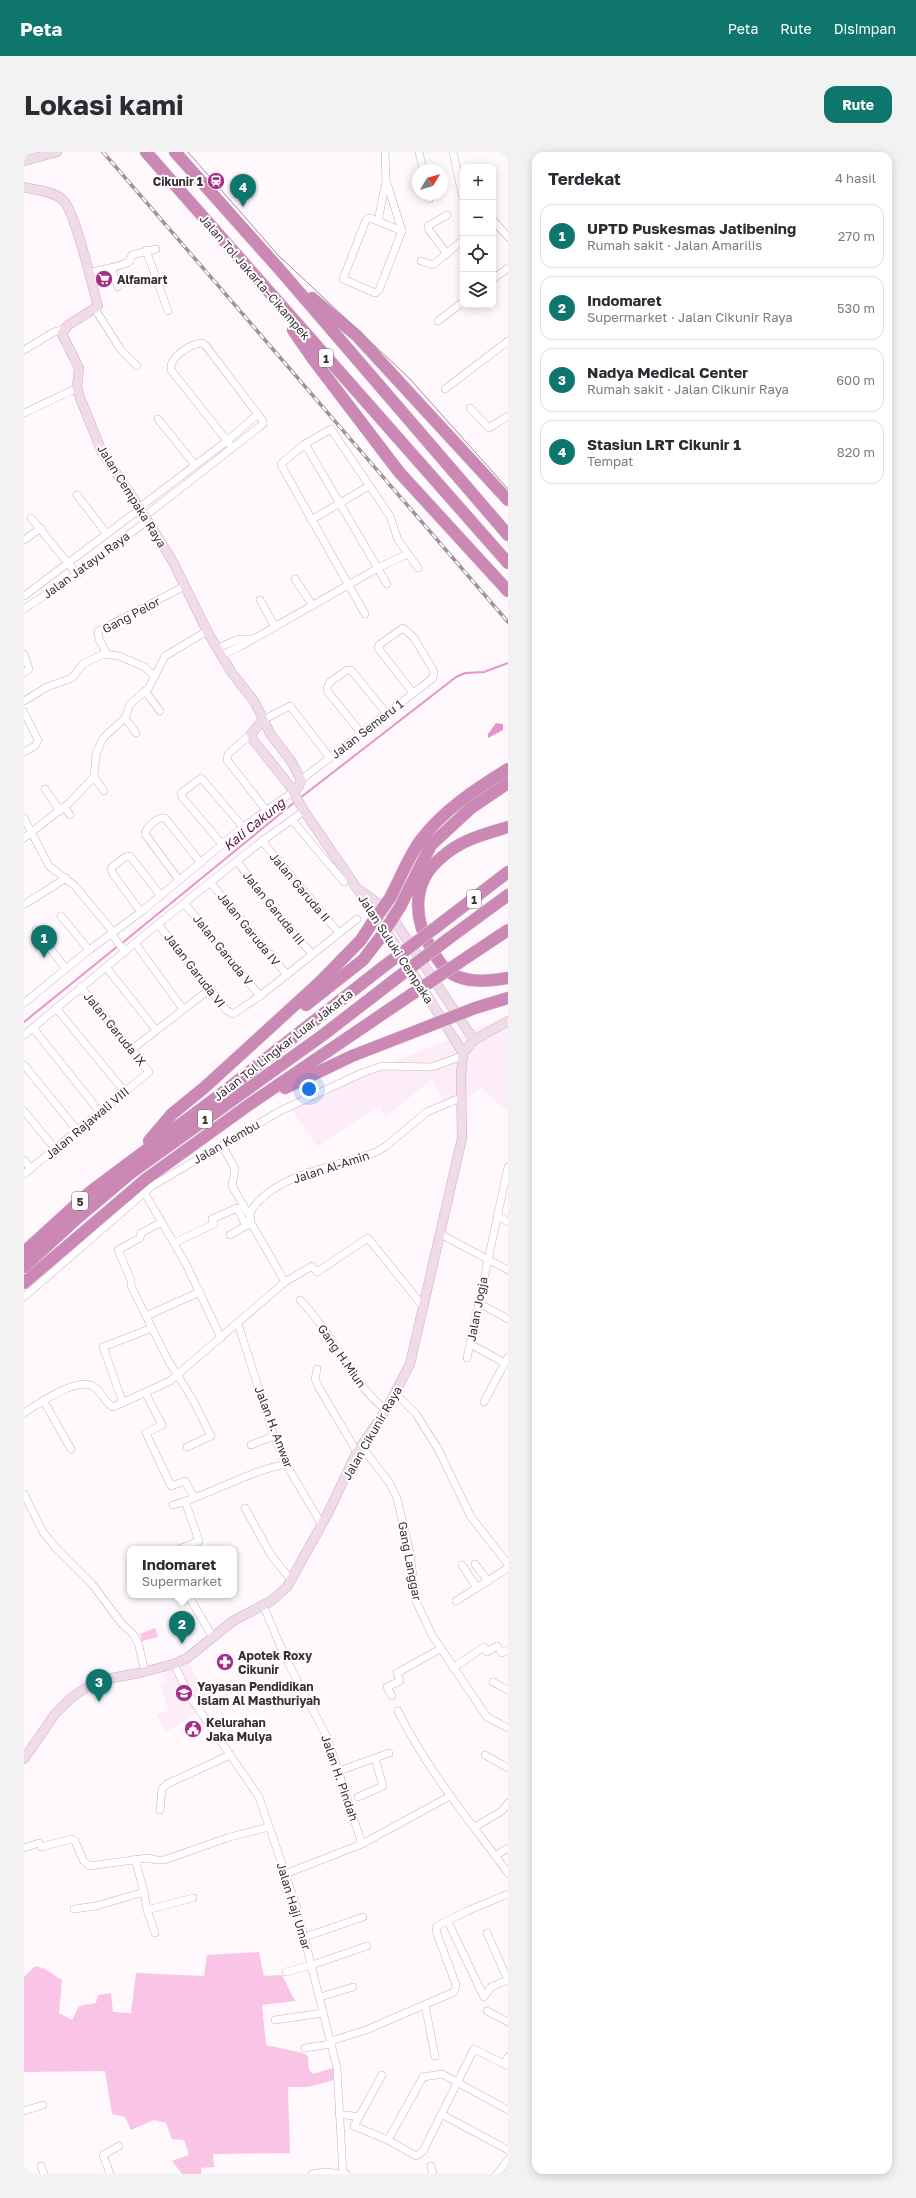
<!DOCTYPE html>
<html lang="id">
<meta charset="utf-8">
<style>
:root{--surface:#fff;--page:#f2f2f3;--text:#2b2b33;--muted:#7c7c81;--line:#e1e1e2;--accent:#0f766e}
body{margin:0;font-family:"Golos Text",sans-serif;background:var(--page);color:var(--text)}
.controls{position:absolute;right:12px;top:12px;display:grid;overflow:hidden;border-radius:8px;box-shadow:0 2px 10px #0003}
.controls button{width:36px;height:36px;display:grid;place-items:center;padding:0;border:0;border-bottom:1px solid var(--line);background:var(--surface);color:var(--text);font:20px sans-serif}
.compass{position:absolute;left:388px;top:12px;width:36px;height:36px;border-radius:50%;background:var(--surface);box-shadow:0 2px 10px #0003;rotate:52deg}
.you{position:absolute;left:285px;top:937px;width:14px;height:14px;margin:-10px;border:3px solid #fff;border-radius:50%;background:#1a73e8;box-shadow:0 0 0 6px #1a73e833}
.badge{display:grid;place-items:center;width:26px;height:26px;border-radius:50%;background:var(--accent);color:#fff;font-size:13px;font-weight:700}
.pin{position:absolute;translate:-50% -33px;filter:drop-shadow(0 1px 2px #0008)}
.pin::after{content:'';position:absolute;top:21px;width:14px;height:12px;background:inherit;clip-path:polygon(0 0,100% 0,50% 100%)}
.popup{position:absolute;left:103px;top:1394px;width:110px;height:52px;box-sizing:border-box;display:grid;place-content:center;border-radius:8px;background:var(--surface);filter:drop-shadow(0 1px 3px #0005);font-size:13px;white-space:nowrap;color:var(--muted)}
.popup b{font-size:15px;color:var(--text)}
.popup::after{content:'';position:absolute;left:50%;top:100%;margin-left:-8px;border:8px solid transparent;border-top-color:var(--surface)}
.list{margin:0;padding:0;list-style:none}
h2{display:flex;justify-content:space-between;align-items:center;height:52px;margin:0;padding:0 16px;font-size:17px}
h2 small{font-size:13px;font-weight:400;color:var(--muted)}
.list li{display:grid;grid-template-columns:26px 1fr auto;gap:12px;align-items:center;box-sizing:border-box;height:64px;margin:0 8px 8px;padding:0 8px;border:1px solid var(--line);border-radius:12px}
.list b{display:block;font-size:15px;white-space:nowrap}
.list p{margin:0;font-size:13px;white-space:nowrap;color:var(--muted)}
.list em{font-size:13px;font-style:normal;color:var(--muted)}
.icon{flex:none;width:22px;height:22px;fill:none;stroke:currentColor;stroke-width:2;stroke-linecap:round;stroke-linejoin:round}
.map{position:relative;flex:none;width:484px;height:2022px;overflow:hidden;border-radius:12px}
header{display:flex;align-items:center;gap:24px;box-sizing:border-box;height:56px;padding:0 20px;background:var(--accent);color:#fff}
header strong{font-size:19px}
nav{display:flex;gap:22px;margin-inline-start:auto;font-size:14px}
.intro{display:flex;align-items:center;justify-content:space-between;box-sizing:border-box;height:96px;padding:0 24px}
h1{margin:0;font-size:28px}
.button{padding:10px 18px;border-radius:12px;background:var(--accent);color:#fff;font-size:14px;font-weight:700}
main{display:flex;gap:24px;padding:0 24px}
aside{flex:1;background:var(--surface);border-radius:12px;box-shadow:0 2px 10px #0003}
.map>svg:first-child{display:block}
.built{fill:#fdedf7}
.green{fill:#f9c4e6}
.water{fill:#e794cb}
.lines{fill:none;stroke-linecap:round;stroke-linejoin:round}
.stream{stroke:#e794cb;stroke-width:2}
.street-casing{stroke:#cdaec1;stroke-width:8}
.secondary-casing{stroke:#cdaec1;stroke-width:10}
.highway-casing{stroke:#d8d5d7;stroke-width:13}
.street{stroke:#fff;stroke-width:7}
.secondary{stroke:#f0dbe9;stroke-width:9}
.highway{stroke:#cc88b5;stroke-width:12}
.tram{stroke:#9d9399;stroke-width:1}
.rail-casing{stroke:#9d9399;stroke-width:3.5}
.rail{stroke:#fff;stroke-width:2;stroke-dasharray:6;stroke-linecap:butt}
.highway-bridge-casing{stroke:#d8d5d7;stroke-width:13;stroke-linecap:butt}
.highway-bridge{stroke:#cc88b5;stroke-width:12}
.labels{text-anchor:middle;dominant-baseline:central;stroke-width:4;stroke-linejoin:round;paint-order:stroke}
.shield{fill:#fff;stroke:#766d72;stroke-width:1}
.shield-label{font-size:11px;font-weight:bold;fill:#3b2f36}
.poi-label{font-size:12px;font-weight:bold;fill:#3b2f36;stroke:#fff;text-anchor:start}
.street-label{font-size:12px;fill:#3b2f36;stroke:#fff}
.water-label{font-size:13px;font-style:italic;fill:#560d44;stroke:#fff}
</style>
<header>
<strong>Peta</strong>
<nav><a>Peta</a><a>Rute</a><a>Disimpan</a></nav>
</header>
<div class="intro"><h1>Lokasi kami</h1><a class="button">Rute</a></div>
<main>
<div class="map">
<svg width="484" height="2022" viewBox="0 0 484 2022">
<rect width="100%" height="100%" fill="#fff8fc"/>
<g class="built">
<polygon points="484,864 484,960 458,936 444,945 422,952 408,927 362,965 355,954 293,995 264,952"/>
<polygon points="164,1510 186,1549 171,1557 172,1561 142,1580 132,1563 145,1557 136,1533 143,1529 139,1521 153,1517"/>
</g>
<g class="green">
<polygon points="131,1476 134,1485 118,1489 116,1482"/>
<polygon points="235,1800 240,1824 258,1823 271,1849 238,1853 242,1893 279,1901 284,1904 285,1918 289,1922 309,1916 310,1928 284,1935 264,1935 266,2001 189,2002 190,2015 177,2016 177,2022 158,2022 148,2009 165,2003 160,1988 148,1987 142,1971 130,1968 107,1978 101,1965 88,1962 81,1919 0,1920 0,1825 11,1814 19,1816 38,1828 35,1861 48,1868 55,1854 72,1851 74,1843 87,1841 89,1860 107,1861 112,1821 180,1824 183,1803"/>
</g>
<polygon class="water" points="472,571 479,572 479,578 464,586 464,582"/>
<g class="lines">
<g class="stream">
<polyline points="276,646 432,525 441,521 460,520 484,511"/>
<polyline points="97,792 272,649"/>
<polyline points="0,870 94,794"/>
<polyline points="478,2022 484,2015"/>
</g>
<defs>
<g id="street">
<polyline points="395,0 399,18"/>
<polyline points="429,0 438,43"/>
<polyline points="363,31 378,79"/>
<polyline points="404,42 405,47"/>
<polygon points="346,66 378,79 355,138 351,141 319,127 342,68"/>
<polyline points="469,68 484,85"/>
<polyline points="354,69 362,29 361,0"/>
<polyline points="122,98 144,159"/>
<polyline points="423,102 405,78 404,74 423,63"/>
<polyline points="397,109 409,113 439,88"/>
<polyline points="87,116 94,135"/>
<path d="M 64,121 C 78,117 91,116 105,110 L 108,103 L 132,97"/>
<polyline points="469,127 484,116"/>
<polyline points="71,157 97,198 113,214"/>
<polyline points="414,169 439,150"/>
<polyline points="0,198 30,180 39,178"/>
<polyline points="421,237 484,189"/>
<polyline points="446,256 465,276 484,264"/>
<polyline points="0,261 53,236"/>
<polyline points="134,267 171,313"/>
<polyline points="281,292 363,432"/>
<polyline points="53,343 83,382"/>
<polyline points="115,356 203,289 234,262"/>
<path d="M 121,364 L 239,272 L 239,269 L 182,194 L 178,191 C 166,192 145,205 147,218 L 208,295"/>
<polyline points="7,366 53,422"/>
<polyline points="287,368 345,334"/>
<polyline points="0,388 17,376"/>
<polyline points="271,427 289,454"/>
<polyline points="0,444 116,357"/>
<polyline points="236,448 251,475"/>
<polyline points="0,457 53,422 124,368"/>
<polyline points="341,462 257,313 258,311 281,292 307,277 366,364 374,388 394,416"/>
<polyline points="194,496 215,487 228,487"/>
<polyline points="0,502 5,517 0,521"/>
<polyline points="83,502 75,487 74,479 161,434"/>
<polyline points="198,503 219,493 354,416 383,402"/>
<polyline points="121,539 136,559"/>
<polyline points="0,549 23,535 48,526 59,512 79,502 95,504 121,515 131,525"/>
<polyline points="0,560 14,588 11,594 0,600"/>
<polyline points="239,568 266,554 306,606"/>
<polyline points="104,570 112,581"/>
<polyline points="227,582 204,602 203,608 242,658"/>
<polyline points="338,582 304,540 303,536 306,530 323,518 327,518 363,562"/>
<polyline points="70,625 80,639"/>
<polyline points="277,628 409,526 410,519 390,486 379,476 355,493 354,496 389,541"/>
<polyline points="21,637 36,659"/>
<polyline points="40,655 46,663"/>
<polyline points="0,666 25,714 51,734 89,780"/>
<polyline points="268,668 320,730"/>
<polyline points="0,686 45,651 70,625 72,602 79,586 101,566 106,552 124,537 141,504 183,479"/>
<polyline points="238,689 315,781"/>
<polyline points="198,692 158,645 157,641 177,626 219,675"/>
<polyline points="213,709 250,759 288,802"/>
<path d="M 155,728 L 121,682 C 122,676 134,664 141,666 L 177,711"/>
<polyline points="186,730 263,823"/>
<polyline points="1,752 42,726"/>
<polyline points="161,752 236,844"/>
<polyline points="117,760 89,722 87,716 101,705 106,704 137,744"/>
<polyline points="37,764 65,798"/>
<polyline points="134,772 202,858 209,862 236,844 333,767"/>
<polyline points="12,778 42,817"/>
<polyline points="87,781 101,800"/>
<polyline points="111,791 159,857"/>
<polyline points="82,815 132,878"/>
<polyline points="0,851 65,798 117,760 219,675 270,639"/>
<polyline points="32,856 100,939"/>
<polyline points="9,876 75,959"/>
<polyline points="0,883 134,772 238,689 280,659"/>
<polyline points="107,898 186,837"/>
<polyline points="0,913 53,978"/>
<polyline points="0,959 31,997"/>
<polyline points="198,993 211,1017 208,1034 226,1065"/>
<polyline points="0,1008 7,1017"/>
<polyline points="0,1022 125,920 57,835"/>
<polyline points="120,1040 162,1112 197,1186"/>
<polyline points="473,1063 484,1070"/>
<polyline points="138,1070 117,1081 116,1086 94,1098 107,1128 107,1134 144,1208 169,1248 187,1284 163,1295"/>
<polyline points="416,1082 484,1118"/>
<polyline points="206,1083 227,1071"/>
<polyline points="150,1091 190,1072 188,1067 213,1056 220,1070 226,1068"/>
<path d="M 261,1130 L 227,1071 L 226,1060 C 252,1020 311,1016 352,1000 L 362,994 L 403,960 L 436,946"/>
<polyline points="0,1145 128,1034 256,959 338,921 358,914 408,915 438,904"/>
<path d="M 276,1148 C 309,1181 325,1229 362,1258"/>
<polyline points="453,1150 484,1167"/>
<polyline points="122,1164 176,1140"/>
<polyline points="214,1172 250,1284 262,1312 298,1373"/>
<polyline points="446,1192 481,1211"/>
<polyline points="443,1206 484,1015"/>
<polyline points="293,1217 291,1227 294,1234 333,1300"/>
<polyline points="371,1241 392,1262 414,1297 447,1365 484,1412"/>
<polyline points="122,1242 138,1273 122,1281 147,1334 161,1329 170,1346"/>
<polyline points="19,1248 47,1297"/>
<polyline points="460,1250 484,1205"/>
<polyline points="99,1251 79,1195 128,1176"/>
<path d="M 0,1261 C 14,1252 52,1225 69,1234 C 77,1238 80,1250 89,1255 L 146,1229 L 261,1130 L 288,1114 L 293,1120 L 344,1086 L 398,1153"/>
<polyline points="227,1293 250,1284"/>
<polyline points="337,1294 365,1330 373,1346 386,1401 392,1449 408,1483 463,1565 484,1576"/>
<polyline points="0,1342 19,1380 32,1396 68,1432 98,1472 109,1482 114,1490 121,1520"/>
<path d="M 149,1353 C 188,1342 222,1320 262,1312"/>
<polyline points="221,1356 247,1403 267,1428"/>
<polyline points="155,1397 175,1389 161,1349"/>
<polyline points="451,1412 464,1429"/>
<polyline points="438,1413 453,1436"/>
<polyline points="164,1443 188,1484"/>
<polyline points="432,1449 484,1416"/>
<polyline points="239,1453 262,1507 303,1585 338,1692"/>
<polyline points="150,1512 165,1543 235,1645 272,1753 313,1916 319,2022"/>
<polyline points="429,1516 460,1495 463,1500 473,1494 478,1501 484,1498"/>
<polyline points="469,1530 484,1538"/>
<polyline points="368,1544 363,1535 376,1529 373,1521 416,1497"/>
<path d="M 374,1559 C 403,1618 446,1669 484,1721"/>
<polyline points="461,1603 484,1616"/>
<polyline points="315,1619 365,1601"/>
<polyline points="334,1645 359,1634 351,1606"/>
<polyline points="136,1658 138,1637 143,1632 206,1603"/>
<polyline points="451,1675 478,1659 484,1651"/>
<polyline points="0,1696 15,1691 17,1695 48,1687 51,1689 59,1708 65,1714 124,1706 132,1708 140,1708 206,1685 245,1675"/>
<polyline points="471,1704 484,1696"/>
<polyline points="261,1722 338,1692 426,1644"/>
<polyline points="120,1740 123,1758 131,1781"/>
<polyline points="50,1757 72,1754 120,1740 111,1707"/>
<polyline points="123,1758 169,1746"/>
<polyline points="426,1774 460,1845 467,1835 484,1828 463,1781"/>
<polyline points="281,1785 339,1765"/>
<polyline points="262,1820 288,1813 343,1794"/>
<polyline points="296,1845 329,1835"/>
<polyline points="401,1853 411,1904"/>
<polyline points="463,1859 484,1870"/>
<polyline points="251,1868 299,1861"/>
<polyline points="307,1889 342,1878 430,1840 432,1833 412,1779 413,1774 443,1759 484,1742"/>
<polyline points="281,1896 307,1892"/>
<polyline points="480,1912 484,1905"/>
<polyline points="358,1923 330,1974 364,1988 392,2004 399,1999 450,1897 484,1914"/>
<polyline points="0,1959 19,1953"/>
<polyline points="315,1962 335,1965"/>
<polyline points="417,1962 484,1998"/>
<polyline points="364,1988 399,1925 418,1922 484,1958"/>
<polyline points="17,2014 20,2022"/>
<polyline points="407,2014 409,2022"/>
<polyline points="86,2022 79,2003 95,1994"/>
<polyline points="288,2022 300,2020 322,2022"/>
<polyline points="473,2022 484,2008"/>
</g>
<g id="secondary">
<polyline points="0,9 33,0"/>
<path d="M 0,35 C 11,38 29,39 38,47 C 51,57 68,134 74,154 L 43,174 L 38,182 L 55,216 L 53,236 L 56,246 L 78,300 L 121,364 L 149,410 L 183,479 L 208,521 L 230,549 L 247,583 L 267,609 L 277,628 L 275,634 L 270,639"/>
<polyline points="239,568 227,582 230,589 266,634 280,659 363,780 439,901"/>
<polyline points="337,739 364,759 450,888"/>
<polyline points="0,1607 31,1562 47,1546 63,1535 77,1528 115,1521 150,1512 163,1506 209,1469 247,1449 263,1435 303,1363 333,1300 362,1258 386,1212 438,986 437,923 439,901 450,888 484,869"/>
</g>
<g id="highway">
<polyline points="122,0 484,411"/>
<polyline points="151,0 257,119 484,383"/>
<polyline points="288,146 333,184 484,348"/>
<polyline points="269,178 289,207 375,320 484,439"/>
<path d="M 484,675 C 460,682 437,688 418,705 C 387,730 389,767 408,798 C 412,805 418,815 425,820 C 442,832 465,829 484,826"/>
<path d="M 366,746 C 376,727 384,706 396,689 C 418,659 453,636 484,617"/>
<polyline points="376,755 407,693 447,656 484,631"/>
<polyline points="415,773 484,720"/>
<polyline points="424,787 484,743"/>
<polyline points="282,853 339,808 356,786"/>
<polyline points="451,856 484,846"/>
<polyline points="261,936 328,904 400,876"/>
<polyline points="125,989 148,962 181,935 296,830 337,788 348,771"/>
<polyline points="0,1100 66,1040 197,942 359,815"/>
<polyline points="0,1115 50,1069 107,1021 299,883 369,829"/>
<polyline points="0,1131 122,1027 226,952 388,842"/>
</g>
</defs>
<use href="#street" class="street-casing"/>
<use href="#secondary" class="secondary-casing"/>
<use href="#highway" class="highway-casing"/>
<use href="#street" class="street"/>
<use href="#secondary" class="secondary"/>
<use href="#highway" class="highway"/>
<polyline class="tram" points="164,0 254,103 385,226 484,337"/>
<defs>
<polyline id="rail" points="79,0 484,470"/>
</defs>
<use href="#rail" class="rail-casing"/>
<use href="#rail" class="rail"/>
<defs>
<g id="highway-bridge">
<polyline points="348,771 366,746"/>
<polyline points="356,786 376,755"/>
<polyline points="359,815 415,773"/>
<polyline points="369,829 424,787"/>
<polyline points="388,842 484,778"/>
<polyline points="400,876 451,856"/>
</g>
</defs>
<use href="#highway-bridge" class="highway-bridge-casing"/>
<use href="#highway-bridge" class="highway-bridge"/>
</g>
<defs>
<symbol id="station-disc" viewBox="-11 -11 22 22"><circle r="9.5" fill="#a52f86" stroke="#fff"/><path d="M-3-6H3Q5-6 5-4V2Q5 4 3 4L4.5 6H3L1.5 4h-3L-3 6H-4.5L-3 4Q-5 4-5 2V-4Q-5-6-3-6ZM-3.5-4v3h7v-3ZM-3.5 1v1.5H-2V1ZM2 1v1.5H3.5V1Z" fill="#fff"/></symbol>
<symbol id="supermarket-disc" viewBox="-11 -11 22 22"><circle r="9.5" fill="#a52f86" stroke="#fff"/><path d="M-6-5.5h2.5l.6 2H6L4.5 2H-2.5L-4.4-4H-6ZM-1.5 3.2a1.3 1.3 0 1 0 .1 0ZM3 3.2a1.3 1.3 0 1 0 .1 0Z" fill="#fff"/></symbol>
<symbol id="pharmacy-disc" viewBox="-11 -11 22 22"><circle r="9.5" fill="#a52f86" stroke="#fff"/><path d="M-2-6h4v4h4v4h-4v4h-4v-4h-4v-4h4Z" fill="#fff"/></symbol>
<symbol id="school-disc" viewBox="-11 -11 22 22"><circle r="9.5" fill="#a52f86" stroke="#fff"/><path d="M0-5L7-2L0 1L-7-2ZM-4 1L0 2.5L4 1V4Q0 6-4 4Z" fill="#fff"/></symbol>
<symbol id="civic-disc" viewBox="-11 -11 22 22"><circle r="9.5" fill="#a52f86" stroke="#fff"/><path d="M-.6-6.5H3V-4.5H.6V-3L4-1V1h2V6H-6V1h2V-1L-.6-3ZM-1.2 2.5V6h2.4V2.5Z" fill="#fff"/></symbol>
</defs>
<g fill-rule="evenodd">
<use href="#station-disc" x="182" y="19" width="20" height="20"/>
<use href="#supermarket-disc" x="70" y="117" width="20" height="20"/>
<use href="#pharmacy-disc" x="191" y="1500" width="20" height="20"/>
<use href="#school-disc" x="150" y="1531" width="20" height="20"/>
<use href="#civic-disc" x="159" y="1567" width="20" height="20"/>
</g>
<g class="labels">
<g class="shield">
<rect x="295" y="197" width="14" height="18" rx="3"/>
<rect x="443" y="738" width="14" height="18" rx="3"/>
<rect x="174" y="958" width="14" height="18" rx="3"/>
<rect x="48" y="1040" width="16" height="18" rx="3"/>
</g>
<g class="shield-label">
<text x="302" y="206">1</text>
<text x="450" y="747">1</text>
<text x="181" y="967">1</text>
<text x="56" y="1049">5</text>
</g>
<g class="poi-label">
<text x="179" y="29" text-anchor="end">Cikunir 1</text>
<text x="93" y="127">Alfamart</text>
<text x="214" y="1503">Apotek Roxy<tspan x="214" dy="14">Cikunir</tspan></text>
<text x="173" y="1534">Yayasan Pendidikan<tspan x="173" dy="14">Islam Al Masthuriyah</tspan></text>
<text x="182" y="1570">Kelurahan<tspan x="182" dy="14">Jaka Mulya</tspan></text>
</g>
<g class="street-label">
<text transform="translate(231 125) rotate(49)">Jalan Tol Jakarta–Cikampek</text>
<text transform="translate(108 344) rotate(58)">Jalan Cempaka Raya</text>
<text transform="translate(62 413) rotate(-36)">Jalan Jatayu Raya</text>
<text transform="translate(107 463) rotate(-28)">Gang Pelor</text>
<text transform="translate(343 577) rotate(-38)">Jalan Semeru 1</text>
<text transform="translate(276 735) rotate(50)">Jalan Garuda II</text>
<text transform="translate(250 756) rotate(51)">Jalan Garuda III</text>
<text transform="translate(225 777) rotate(51)">Jalan Garuda IV</text>
<text transform="translate(372 797) rotate(57)">Jalan Suluki Cempaka</text>
<text transform="translate(199 798) rotate(51)">Jalan Garuda V</text>
<text transform="translate(171 818) rotate(52)">Jalan Garuda VI</text>
<text transform="translate(91 877) rotate(51)">Jalan Garuda IX</text>
<text transform="translate(259 893) rotate(-38)">Jalan Tol Lingkar Luar Jakarta</text>
<text transform="translate(63 971) rotate(-40)">Jalan Rajawali VIII</text>
<text transform="translate(202 990) rotate(-30)">Jalan Kembu</text>
<text transform="translate(307 1015) rotate(-18)">Jalan Al-Amin</text>
<text transform="translate(453 1157) rotate(-79)">Jalan Jogja</text>
<text transform="translate(318 1204) rotate(55)">Gang H.Miun</text>
<text transform="translate(250 1275) rotate(69)">Jalan H. Anwar</text>
<text transform="translate(348 1281) rotate(-60)">Jalan Cikunir Raya</text>
<text transform="translate(386 1409) rotate(79)">Gang Langgar</text>
<text transform="translate(316 1626) rotate(71)">Jalan H. Pindah</text>
<text transform="translate(270 1754) rotate(73)">Jalan Haji Umar</text>
</g>
<g class="water-label">
<text transform="translate(230 672) rotate(-39)">Kali Cakung</text>
</g>
</g>
</svg>
<div class="controls">
<button>+</button>
<button>−</button>
<button><svg class="icon" aria-label="locate" viewBox="0 0 24 24"><circle cx="12" cy="12" r="6"/><path d="M12 2v4M12 18v4M2 12h4M18 12h4"/></svg></button>
<button><svg class="icon" aria-label="layers" viewBox="0 0 24 24"><path d="M12 4l9 5-9 5-9-5zM3 14l9 5 9-5"/></svg></button>
</div>
<svg class="compass" viewBox="-18 -18 36 36"><path d="M0-13l5 13h-10z" fill="#e53935"/><path d="M0 13l5-13h-10z" fill="#7c7c81"/></svg>
<div class="you"></div>
<div class="pin badge" style="left:20px;top:806px">1</div>
<div class="pin badge" style="left:158px;top:1492px">2</div>
<div class="popup"><b>Indomaret</b>Supermarket</div>
<div class="pin badge" style="left:75px;top:1550px">3</div>
<div class="pin badge" style="left:219px;top:55px">4</div>
</div>
<aside>
<h2>Terdekat<small>4 hasil</small></h2>
<ul class="list">
<li><span class="badge">1</span><div><b>UPTD Puskesmas Jatibening</b><p>Rumah sakit · Jalan Amarilis</p></div><em>270 m</em></li>
<li><span class="badge">2</span><div><b>Indomaret</b><p>Supermarket · Jalan Cikunir Raya</p></div><em>530 m</em></li>
<li><span class="badge">3</span><div><b>Nadya Medical Center</b><p>Rumah sakit · Jalan Cikunir Raya</p></div><em>600 m</em></li>
<li><span class="badge">4</span><div><b>Stasiun LRT Cikunir 1</b><p>Tempat</p></div><em>820 m</em></li>
</ul>
</aside>
</main>
